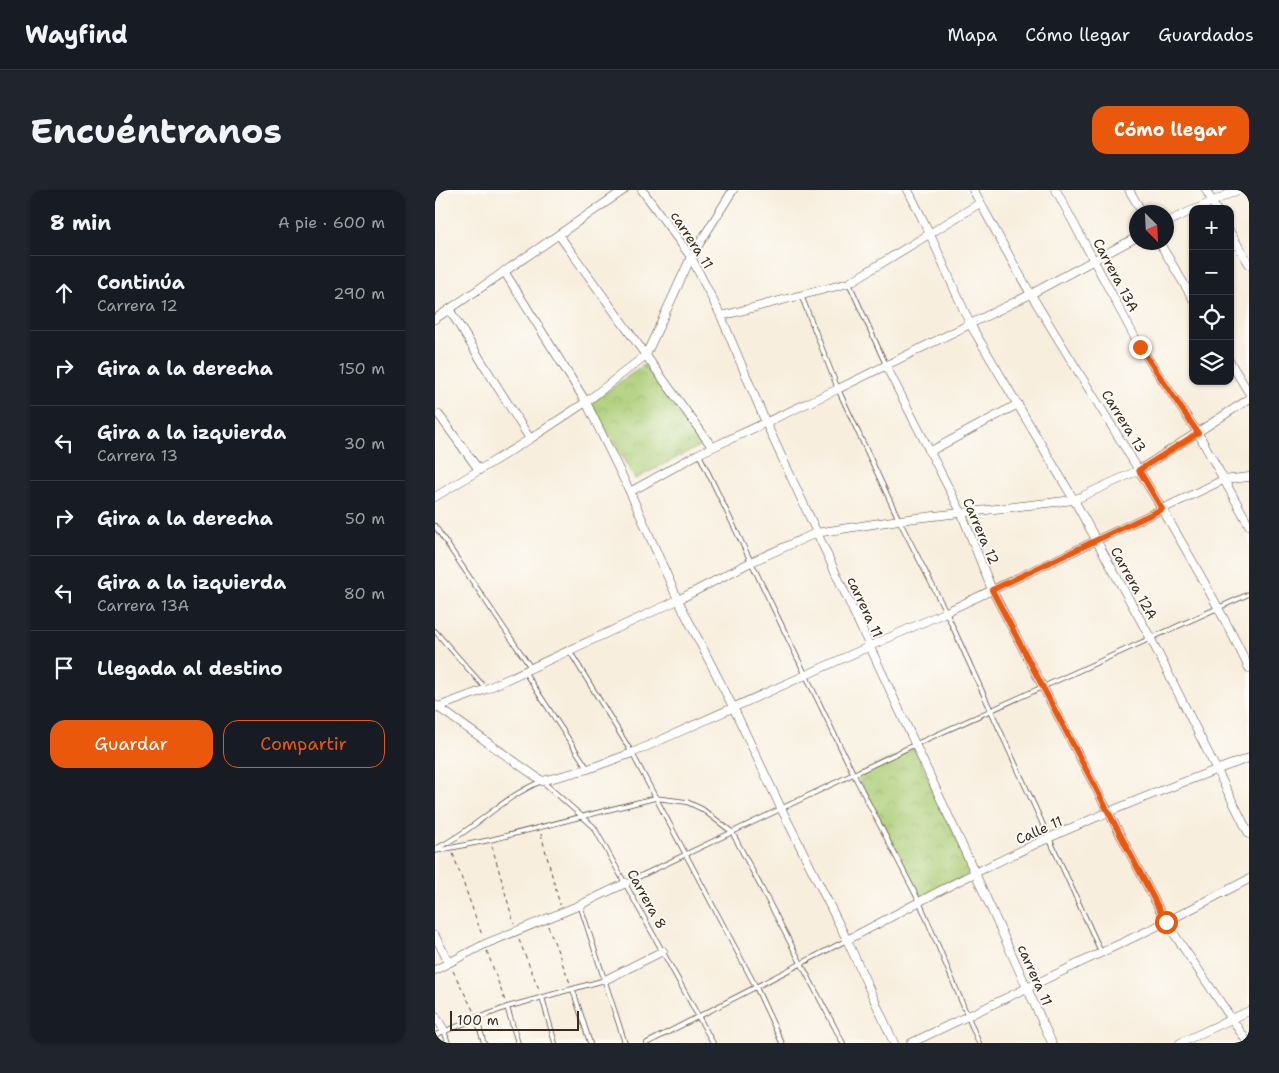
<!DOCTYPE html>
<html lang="es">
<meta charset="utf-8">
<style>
:root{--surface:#171b24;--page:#20242c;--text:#f1f3f6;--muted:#9ea1a6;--line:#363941;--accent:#ea580c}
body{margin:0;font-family:"Shantell Sans",sans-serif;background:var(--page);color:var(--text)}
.controls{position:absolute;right:15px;top:15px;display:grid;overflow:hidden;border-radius:10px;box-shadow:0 1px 4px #0004}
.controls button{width:45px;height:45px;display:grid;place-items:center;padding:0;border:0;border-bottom:1px solid var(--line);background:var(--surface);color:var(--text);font:25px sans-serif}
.compass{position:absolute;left:694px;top:15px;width:45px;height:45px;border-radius:50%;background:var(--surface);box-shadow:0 1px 4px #0004;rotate:156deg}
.scale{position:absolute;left:15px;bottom:12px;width:129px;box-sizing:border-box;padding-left:5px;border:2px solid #3b2a1e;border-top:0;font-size:14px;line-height:18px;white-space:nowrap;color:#3b2a1e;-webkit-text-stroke:4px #fdfcf7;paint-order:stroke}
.stop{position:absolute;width:15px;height:15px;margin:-11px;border:4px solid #ea580c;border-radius:50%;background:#fff}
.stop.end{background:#ea580c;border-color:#fff;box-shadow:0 1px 5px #0008}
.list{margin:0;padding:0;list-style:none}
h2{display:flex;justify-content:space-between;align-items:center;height:65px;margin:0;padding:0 20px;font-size:21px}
h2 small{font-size:16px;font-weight:400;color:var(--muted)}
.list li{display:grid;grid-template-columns:32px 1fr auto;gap:15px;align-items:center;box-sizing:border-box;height:75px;padding:0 20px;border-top:1px solid var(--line)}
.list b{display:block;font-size:19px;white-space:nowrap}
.list p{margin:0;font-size:16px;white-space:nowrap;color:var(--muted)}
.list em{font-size:16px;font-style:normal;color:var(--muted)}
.actions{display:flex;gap:10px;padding:15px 20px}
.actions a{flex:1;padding:11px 0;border:1px solid var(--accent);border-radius:15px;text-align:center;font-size:18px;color:var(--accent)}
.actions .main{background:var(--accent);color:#fff}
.icon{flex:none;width:28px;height:28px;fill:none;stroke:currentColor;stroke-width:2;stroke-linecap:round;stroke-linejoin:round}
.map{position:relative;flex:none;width:814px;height:853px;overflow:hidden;border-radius:15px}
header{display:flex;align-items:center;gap:30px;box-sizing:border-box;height:70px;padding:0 25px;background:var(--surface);border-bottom:1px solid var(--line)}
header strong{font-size:24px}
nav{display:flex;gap:28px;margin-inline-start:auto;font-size:18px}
.intro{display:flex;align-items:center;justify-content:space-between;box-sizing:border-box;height:120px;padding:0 30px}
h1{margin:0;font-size:35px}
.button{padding:12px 22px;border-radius:15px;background:var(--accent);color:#fff;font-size:18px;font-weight:700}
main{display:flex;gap:30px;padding:0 30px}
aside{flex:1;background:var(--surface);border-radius:15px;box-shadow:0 1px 4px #0004}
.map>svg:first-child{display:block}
.park{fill:url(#park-crowns);stroke:#737b49}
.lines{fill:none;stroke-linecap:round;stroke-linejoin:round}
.lane-casing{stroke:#57473b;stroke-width:5.5}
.street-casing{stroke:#57473b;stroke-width:9}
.path{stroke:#57473b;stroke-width:1;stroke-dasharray:4 4;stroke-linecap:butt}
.lane{stroke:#fff;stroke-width:4}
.street{stroke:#fff;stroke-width:8}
.route{stroke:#ea580c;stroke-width:6}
.labels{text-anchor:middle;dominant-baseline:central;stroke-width:4;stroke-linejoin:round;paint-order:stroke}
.street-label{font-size:14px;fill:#3b2a1e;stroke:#fdfcf7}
</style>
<header>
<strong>Wayfind</strong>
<nav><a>Mapa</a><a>Cómo llegar</a><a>Guardados</a></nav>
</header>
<div class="intro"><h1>Encuéntranos</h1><a class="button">Cómo llegar</a></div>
<main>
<aside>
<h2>8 min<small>A pie · 600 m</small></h2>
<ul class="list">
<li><svg class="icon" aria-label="ahead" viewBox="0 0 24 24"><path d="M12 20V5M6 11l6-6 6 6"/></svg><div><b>Continúa</b><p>Carrera 12</p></div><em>290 m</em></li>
<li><svg class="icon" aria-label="right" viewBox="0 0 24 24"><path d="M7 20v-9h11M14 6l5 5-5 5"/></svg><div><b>Gira a la derecha</b></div><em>150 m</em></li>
<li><svg class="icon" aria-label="left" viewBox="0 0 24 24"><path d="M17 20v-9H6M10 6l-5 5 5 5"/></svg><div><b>Gira a la izquierda</b><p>Carrera 13</p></div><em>30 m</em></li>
<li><svg class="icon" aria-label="right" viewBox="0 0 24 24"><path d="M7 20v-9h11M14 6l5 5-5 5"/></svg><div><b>Gira a la derecha</b></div><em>50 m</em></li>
<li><svg class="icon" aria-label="left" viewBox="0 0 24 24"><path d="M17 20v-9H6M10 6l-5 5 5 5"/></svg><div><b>Gira a la izquierda</b><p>Carrera 13A</p></div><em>80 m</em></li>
<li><svg class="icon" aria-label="arrive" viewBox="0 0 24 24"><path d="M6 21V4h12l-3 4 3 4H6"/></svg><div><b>Llegada al destino</b></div></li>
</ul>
<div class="actions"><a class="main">Guardar</a><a>Compartir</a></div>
</aside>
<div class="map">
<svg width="814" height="853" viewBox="0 0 814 853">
<defs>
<pattern id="park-crowns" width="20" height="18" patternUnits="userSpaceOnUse" patternTransform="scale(1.25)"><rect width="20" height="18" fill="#abcc74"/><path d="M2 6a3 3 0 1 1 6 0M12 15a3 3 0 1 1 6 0" fill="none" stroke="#94af64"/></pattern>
</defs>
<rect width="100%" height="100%" fill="#fdfcf7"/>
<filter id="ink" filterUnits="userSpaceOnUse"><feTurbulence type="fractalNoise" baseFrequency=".02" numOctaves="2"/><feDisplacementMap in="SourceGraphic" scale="10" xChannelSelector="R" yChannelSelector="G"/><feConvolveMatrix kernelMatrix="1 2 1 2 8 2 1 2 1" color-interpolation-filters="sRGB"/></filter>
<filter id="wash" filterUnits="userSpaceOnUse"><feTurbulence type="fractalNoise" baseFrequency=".0096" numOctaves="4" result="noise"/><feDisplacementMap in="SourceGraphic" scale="20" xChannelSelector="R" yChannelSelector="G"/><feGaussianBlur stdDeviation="1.12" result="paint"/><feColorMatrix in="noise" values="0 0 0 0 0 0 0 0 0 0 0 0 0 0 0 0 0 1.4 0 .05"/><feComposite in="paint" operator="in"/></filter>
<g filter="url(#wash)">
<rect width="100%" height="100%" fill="#f8eede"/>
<g class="park">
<polygon points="209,175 265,256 200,289 156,213"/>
<polygon points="479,558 537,682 486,710 422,585"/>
</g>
</g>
<g filter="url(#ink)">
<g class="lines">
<defs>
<g id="lane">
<polyline points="414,93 451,175"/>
<polyline points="366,105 403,199 464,330 511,422 666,762"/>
<polyline points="264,264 418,583 485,713 544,853"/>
<polyline points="0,336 96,478"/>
<polyline points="0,441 51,499"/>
<polyline points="134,460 197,563 321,797 347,853"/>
<polyline points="89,481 153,579"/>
<path d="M 0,659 C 40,640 66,608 107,591 L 159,637 L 278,853"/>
<polyline points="0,661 55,650 220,608 252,612 267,619 297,642 408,853"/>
<polyline points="191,693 479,555 814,404"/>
<polyline points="145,715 190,853"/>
<polyline points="138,800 155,853"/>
<polyline points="107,807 120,853"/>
<polyline points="72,817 83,853"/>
<polyline points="41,827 49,853"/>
<polyline points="9,840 13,853"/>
<polyline points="0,845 72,817 170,790"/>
<polyline points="212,853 412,750"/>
</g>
<g id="street">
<polyline points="207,0 256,67 286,126 331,233 540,683 617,853"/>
<polyline points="473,0 494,42 535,134 639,310 716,449 814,644"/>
<path d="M 538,0 C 558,35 576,71 597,106 C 671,229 751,349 814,478"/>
<polyline points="621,0 705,157 763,243 814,335"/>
<polyline points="694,0 707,22"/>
<polyline points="771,0 781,19"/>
<polyline points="761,19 803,0"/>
<polyline points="732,32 758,20"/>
<polyline points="795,42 814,74"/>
<polyline points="124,45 277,257"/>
<polyline points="724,52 758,109"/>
<polyline points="69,81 151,212 195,302 243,410 299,519 346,618 412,750 459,853"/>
<polyline points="14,119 95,249"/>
<polyline points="286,126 414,93 545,13"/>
<polyline points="0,129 189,0"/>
<polyline points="795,172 814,203"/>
<polyline points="451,176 526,322 557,400 731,732 813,853"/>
<polyline points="4,225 44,280"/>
<polyline points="494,262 583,214"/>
<polyline points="195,302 263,264 403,199 596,104 702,47"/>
<polyline points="0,307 95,249 151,212 211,165 256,67 298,0"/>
<polyline points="0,515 107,591 153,579 197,563 511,422 788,290 814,287"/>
<polyline points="3,517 51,499 243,410 316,372 381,343 464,330 639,310 704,280 814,209"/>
<polyline points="0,746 13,771"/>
<path d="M 412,750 C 455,728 497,704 540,683 C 628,639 721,601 814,568"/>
<polyline points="0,780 50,754 145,715 191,693"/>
<polyline points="170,790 228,761"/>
<polyline points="0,825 9,840"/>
<polyline points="476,853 731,732 814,689"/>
<polyline points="745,853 814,821"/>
</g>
</defs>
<use href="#lane" class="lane-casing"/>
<use href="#street" class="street-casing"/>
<g class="path">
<polyline points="106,644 125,715"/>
<polyline points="57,656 79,734"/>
<polyline points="18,664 47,745"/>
<polyline points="113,736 135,793"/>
<polyline points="84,750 105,802"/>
<polyline points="52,761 70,811"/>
<polyline points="18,781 39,822"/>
</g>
<use href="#lane" class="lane"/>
<use href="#street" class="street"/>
</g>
</g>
<g class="lines" filter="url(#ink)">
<polyline class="route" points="705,157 763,243 704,280 727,319 557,400 731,732"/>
</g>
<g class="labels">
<g class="street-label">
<text transform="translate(257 50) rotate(57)">carrera 11</text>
<text transform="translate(681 85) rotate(62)">Carrera 13A</text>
<text transform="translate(689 231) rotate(58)">Carrera 13</text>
<text transform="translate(546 341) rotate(67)">Carrera 12</text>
<text transform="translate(699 393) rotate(61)">Carrera 12A</text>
<text transform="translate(430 417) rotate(65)">carrera 11</text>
<text transform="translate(604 640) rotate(-24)">Calle 11</text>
<text transform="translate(212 709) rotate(61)">Carrera 8</text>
<text transform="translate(600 785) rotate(66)">carrera 11</text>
</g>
</g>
</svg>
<div class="controls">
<button>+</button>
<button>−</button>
<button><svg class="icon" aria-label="locate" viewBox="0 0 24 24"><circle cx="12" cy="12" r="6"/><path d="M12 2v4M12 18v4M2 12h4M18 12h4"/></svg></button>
<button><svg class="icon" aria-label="layers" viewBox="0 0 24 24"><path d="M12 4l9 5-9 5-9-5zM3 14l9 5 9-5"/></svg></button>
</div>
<svg class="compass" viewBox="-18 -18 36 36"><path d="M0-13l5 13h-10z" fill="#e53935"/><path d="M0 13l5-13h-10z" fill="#9ea1a6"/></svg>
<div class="scale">100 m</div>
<div class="stop" style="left:731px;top:732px"></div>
<div class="stop end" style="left:705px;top:157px"></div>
</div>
</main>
